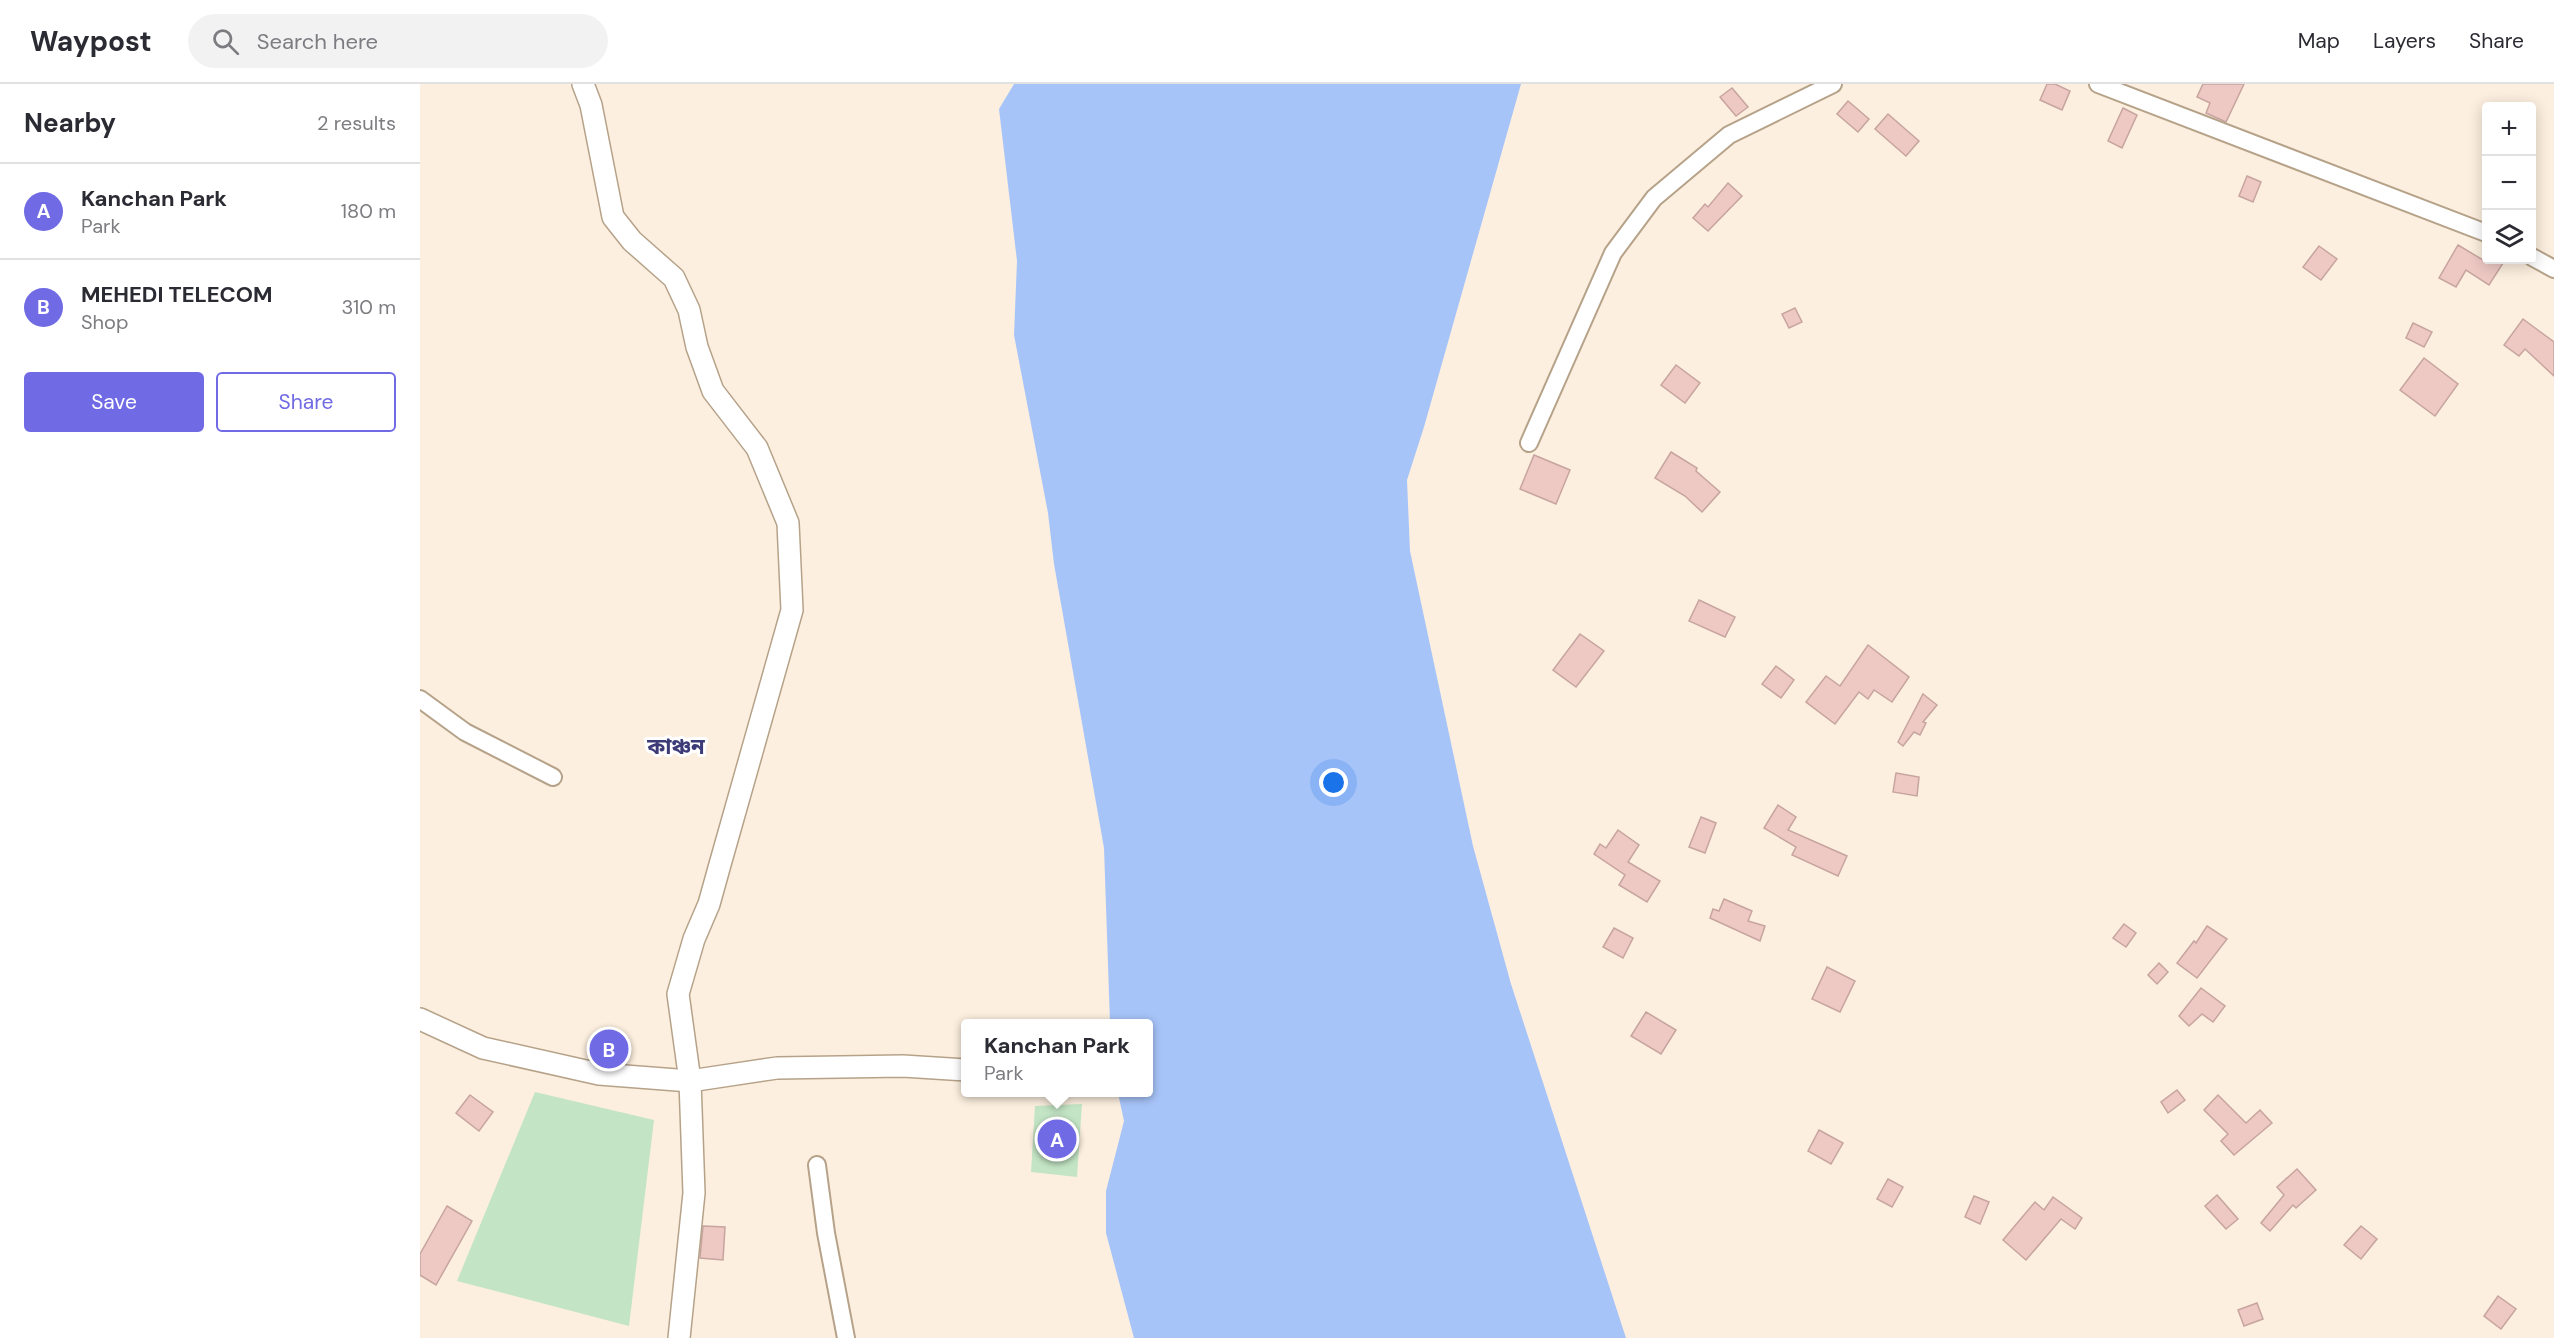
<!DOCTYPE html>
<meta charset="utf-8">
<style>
:root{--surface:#fff;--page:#f2f2f3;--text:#2b2b33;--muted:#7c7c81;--line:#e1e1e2;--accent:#706ae4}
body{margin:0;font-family:"DM Sans","Noto Sans Bengali",sans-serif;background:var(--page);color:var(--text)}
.controls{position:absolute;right:18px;top:18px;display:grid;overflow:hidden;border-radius:6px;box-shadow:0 3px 15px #0003}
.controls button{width:54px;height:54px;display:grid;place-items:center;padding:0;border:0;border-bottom:2px solid var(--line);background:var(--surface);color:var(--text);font:30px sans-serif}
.you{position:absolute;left:914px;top:699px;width:21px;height:21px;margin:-15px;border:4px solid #fff;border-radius:50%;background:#1a73e8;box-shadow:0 0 0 9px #1a73e833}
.badge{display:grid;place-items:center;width:39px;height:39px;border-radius:50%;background:var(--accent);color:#fff;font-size:20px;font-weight:700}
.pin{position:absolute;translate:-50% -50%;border:3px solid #fff;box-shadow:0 2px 6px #0006}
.popup{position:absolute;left:541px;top:935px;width:192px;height:78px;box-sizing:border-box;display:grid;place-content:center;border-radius:6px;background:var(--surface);filter:drop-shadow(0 2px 4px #0005);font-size:20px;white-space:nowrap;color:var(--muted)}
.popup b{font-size:22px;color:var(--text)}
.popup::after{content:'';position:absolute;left:50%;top:100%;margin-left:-12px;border:12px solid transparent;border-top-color:var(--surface)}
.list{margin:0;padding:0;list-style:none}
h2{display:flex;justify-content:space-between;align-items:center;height:78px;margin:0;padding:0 24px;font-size:26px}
h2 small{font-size:20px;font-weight:400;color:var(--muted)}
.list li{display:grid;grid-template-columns:39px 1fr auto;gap:18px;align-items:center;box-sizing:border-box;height:96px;padding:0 24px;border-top:2px solid var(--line)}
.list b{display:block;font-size:22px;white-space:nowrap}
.list p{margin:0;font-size:20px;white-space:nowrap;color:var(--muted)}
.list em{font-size:20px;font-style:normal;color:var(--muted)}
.actions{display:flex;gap:12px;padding:18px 24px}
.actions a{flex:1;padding:14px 0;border:2px solid var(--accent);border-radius:6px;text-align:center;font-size:21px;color:var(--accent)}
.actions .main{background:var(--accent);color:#fff}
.icon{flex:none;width:33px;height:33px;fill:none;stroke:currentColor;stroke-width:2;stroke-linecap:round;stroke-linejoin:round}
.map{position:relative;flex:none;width:2134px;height:1254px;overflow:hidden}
header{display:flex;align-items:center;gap:36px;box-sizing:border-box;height:84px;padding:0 30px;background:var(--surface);border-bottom:2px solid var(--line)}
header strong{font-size:28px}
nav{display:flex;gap:33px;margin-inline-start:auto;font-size:21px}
.search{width:420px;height:54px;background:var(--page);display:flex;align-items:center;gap:15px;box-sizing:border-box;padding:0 21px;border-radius:33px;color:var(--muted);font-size:22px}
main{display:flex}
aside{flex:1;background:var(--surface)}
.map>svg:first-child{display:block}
.green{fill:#c3e5c5}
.water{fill:#a7c4f9}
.building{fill:#eec9c4;stroke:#c7a49f;stroke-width:1.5}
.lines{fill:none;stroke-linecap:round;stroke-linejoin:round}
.minor-casing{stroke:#b6a289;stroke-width:20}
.tertiary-casing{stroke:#b6a289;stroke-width:24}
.minor{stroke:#fff;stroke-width:16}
.tertiary{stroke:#fff;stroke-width:21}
.labels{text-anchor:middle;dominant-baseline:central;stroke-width:6;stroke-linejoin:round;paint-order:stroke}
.district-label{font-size:22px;font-weight:bold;fill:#3c3b78;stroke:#fff}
</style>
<header>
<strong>Waypost</strong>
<div class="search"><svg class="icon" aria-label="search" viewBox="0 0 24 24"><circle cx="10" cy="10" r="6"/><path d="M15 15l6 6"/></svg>Search here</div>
<nav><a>Map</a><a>Layers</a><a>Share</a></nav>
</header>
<main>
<aside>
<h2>Nearby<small>2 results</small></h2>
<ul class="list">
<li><span class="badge">A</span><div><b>Kanchan Park</b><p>Park</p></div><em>180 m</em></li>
<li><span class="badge">B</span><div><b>MEHEDI TELECOM</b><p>Shop</p></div><em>310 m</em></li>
</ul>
<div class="actions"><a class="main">Save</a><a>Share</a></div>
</aside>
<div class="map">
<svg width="2134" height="1254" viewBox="0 0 2134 1254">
<rect width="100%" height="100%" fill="#fcefdf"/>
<g class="green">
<polygon points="115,1008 234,1036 209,1242 37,1197"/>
<polygon points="662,1020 657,1093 611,1088 615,1022"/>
</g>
<polygon class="water" points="594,0 1101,0 1004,343 987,396 990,467 1053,762 1091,900 1206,1254 714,1254 686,1149 686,1107 704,1037 698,1009 728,1008 728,940 690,939 684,764 634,480 628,429 594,251 597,177 579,25"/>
<g class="building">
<polygon points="1627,0 1635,0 1650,7 1642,26 1620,16"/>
<polygon points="1783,0 1824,0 1806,38 1786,29 1790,19 1777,13"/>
<polygon points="1312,4 1328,23 1316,32 1300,13"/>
<polygon points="1428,17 1449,35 1438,48 1417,30"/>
<polygon points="1703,24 1717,31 1702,64 1688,57"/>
<polygon points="1468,30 1499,57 1486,72 1455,45"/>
<polygon points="1827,92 1841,98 1833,118 1819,112"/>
<polygon points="1308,99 1322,112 1288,147 1273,134 1285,120 1288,123"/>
<polygon points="2038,161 2063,176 2085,176 2069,201 2046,186 2036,203 2019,194"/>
<polygon points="1899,162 1917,175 1901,196 1883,183"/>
<polygon points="1375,224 1382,238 1369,244 1362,230"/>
<polygon points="2103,235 2134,258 2134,292 2105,265 2099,272 2084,261"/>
<polygon points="1993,239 2012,248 2004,263 1986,254"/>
<polygon points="2004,274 2038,300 2015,332 1980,306"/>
<polygon points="1256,281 1280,299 1265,319 1241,301"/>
<polygon points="1251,368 1277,384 1276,387 1300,408 1282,428 1265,412 1235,394"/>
<polygon points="1114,371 1150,386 1136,420 1100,405"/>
<polygon points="1279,516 1315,533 1305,553 1269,537"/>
<polygon points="1160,550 1184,567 1156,603 1133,586"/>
<polygon points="1448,561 1489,593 1472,618 1454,606 1448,615 1439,608 1415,640 1386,618 1406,592 1420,602"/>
<polygon points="1356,582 1374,596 1361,614 1342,600"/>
<polygon points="1503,610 1517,621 1503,638 1506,639 1500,651 1494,648 1483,662 1478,658"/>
<polygon points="1476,689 1499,693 1497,712 1473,708"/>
<polygon points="1358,721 1376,733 1368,746 1427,772 1418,792 1372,771 1376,763 1344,744"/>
<polygon points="1281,733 1296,739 1285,769 1269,763"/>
<polygon points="1198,746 1219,761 1208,778 1240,797 1227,818 1199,801 1205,791 1174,770 1180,760 1186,764"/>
<polygon points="1304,815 1332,827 1328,837 1345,842 1340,857 1290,834 1293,825 1299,827"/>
<polygon points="1704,840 1716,849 1706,863 1693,854"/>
<polygon points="1787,842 1807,855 1777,894 1757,879 1774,857 1776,859"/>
<polygon points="1194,844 1213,854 1203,874 1183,863"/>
<polygon points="1739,879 1748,888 1737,900 1728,891"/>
<polygon points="1407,883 1435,897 1420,928 1392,915"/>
<polygon points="1781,904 1805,922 1793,938 1782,930 1769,942 1759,932"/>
<polygon points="1226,928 1256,946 1241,970 1211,952"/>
<polygon points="1757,1006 1765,1016 1748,1029 1741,1018"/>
<polygon points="50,1011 73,1028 59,1047 36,1029"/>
<polygon points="1798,1011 1826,1039 1840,1026 1852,1039 1814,1071 1801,1057 1808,1050 1784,1026"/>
<polygon points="1399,1046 1423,1059 1411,1080 1388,1067"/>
<polygon points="1877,1085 1896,1106 1876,1124 1873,1121 1850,1147 1841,1139 1864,1111 1857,1103"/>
<polygon points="1468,1095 1483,1103 1472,1123 1457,1115"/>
<polygon points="1797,1111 1818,1135 1806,1145 1785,1122"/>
<polygon points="1554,1112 1569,1118 1560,1140 1545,1133"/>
<polygon points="1633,1113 1662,1134 1655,1145 1641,1135 1606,1176 1583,1156 1615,1118 1624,1126"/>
<polygon points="27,1122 52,1137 16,1201 0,1191 0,1170"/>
<polygon points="283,1142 305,1143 303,1176 280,1174"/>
<polygon points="1941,1142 1957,1155 1941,1175 1924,1161"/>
<polygon points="2078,1212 2096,1225 2081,1245 2064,1232"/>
<polygon points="1837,1219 1843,1235 1824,1242 1818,1226"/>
</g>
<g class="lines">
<defs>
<g id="minor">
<polyline points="1678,0 2066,149"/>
<polyline points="2112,173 2134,185"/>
<polyline points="1109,359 1193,169 1234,114 1309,51 1413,0"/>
<polyline points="0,615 45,648 133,693"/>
<polyline points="397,1081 406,1149 426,1254"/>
</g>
<g id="tertiary">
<polyline points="163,0 171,21 193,133 212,157 254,194 269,226 277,263 293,307 337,364 368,439 372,526 299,784 289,820 274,855 258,910 270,997 274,1109 259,1254"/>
<polyline points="0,935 63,964 179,990 270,997 357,984 483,982 546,986"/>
</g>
</defs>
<use href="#minor" class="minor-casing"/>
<use href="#tertiary" class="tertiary-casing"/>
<use href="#minor" class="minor"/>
<use href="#tertiary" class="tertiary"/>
</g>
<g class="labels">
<g class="district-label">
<text x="256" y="662">কাঞ্চন</text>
</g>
</g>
</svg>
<div class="controls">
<button>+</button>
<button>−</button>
<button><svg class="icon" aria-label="layers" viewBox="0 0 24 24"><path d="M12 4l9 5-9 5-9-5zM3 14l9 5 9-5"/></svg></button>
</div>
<div class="you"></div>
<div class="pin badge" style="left:637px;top:1055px">A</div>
<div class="popup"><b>Kanchan Park</b>Park</div>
<div class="pin badge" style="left:189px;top:965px">B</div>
</div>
</main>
